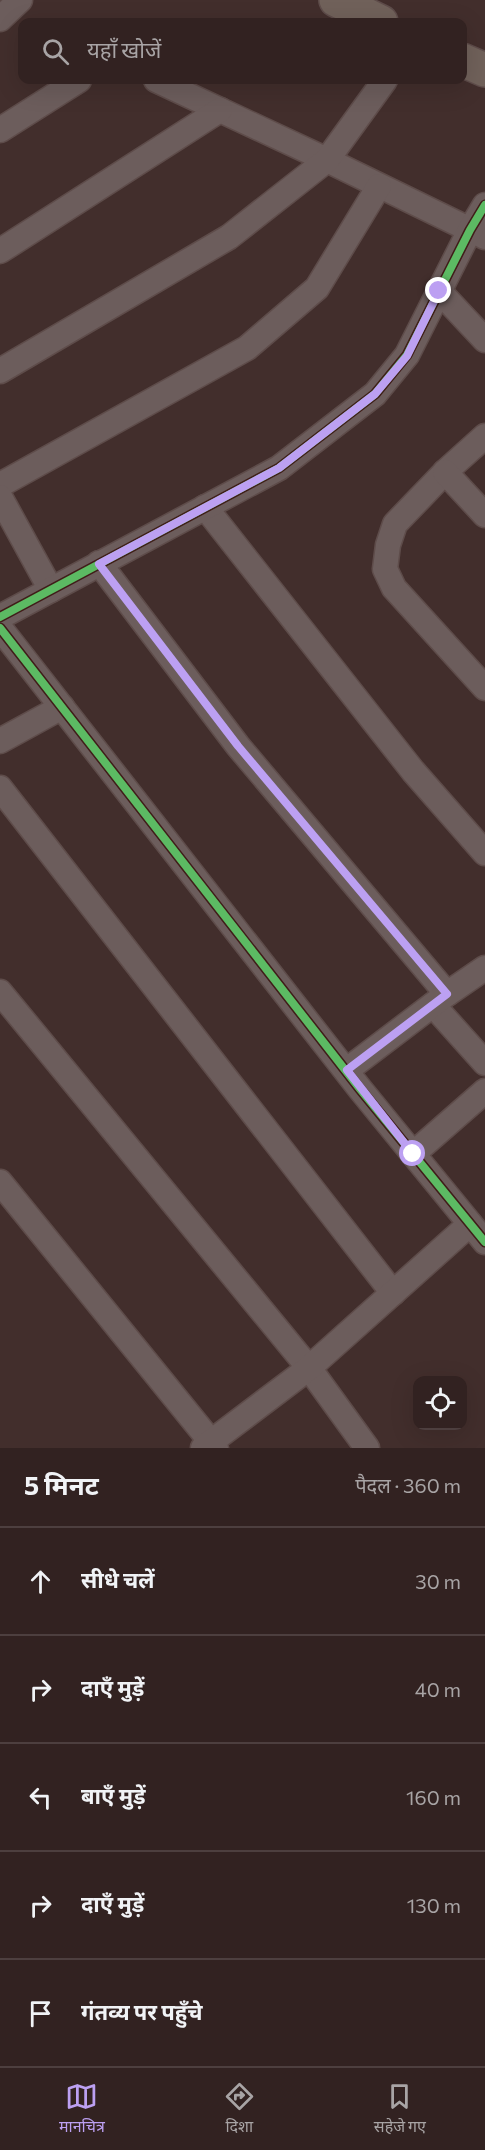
<!DOCTYPE html>
<html lang="hi">
<meta charset="utf-8">
<style>
:root{--surface:#322221;--page:#3a2a2a;--text:#f1f3f6;--muted:#a8a4a5;--line:#4d3f3f;--accent:#bca0f2}
body{margin:0;font-family:Commissioner,"Noto Sans Devanagari",sans-serif;background:var(--page);color:var(--text)}
.controls{position:absolute;right:18px;bottom:18px;display:grid;overflow:hidden;border-radius:12px;box-shadow:0 6px 24px #0002}
.controls button{width:54px;height:54px;display:grid;place-items:center;padding:0;border:0;border-bottom:2px solid var(--line);background:var(--surface);color:var(--text);font:30px sans-serif}
.stop{position:absolute;width:18px;height:18px;margin:-14px;border:4px solid #bca0f2;border-radius:50%;background:#fff}
.stop.end{background:#bca0f2;border-color:#fff;box-shadow:0 2px 6px #0008}
.list{margin:0;padding:0;list-style:none}
h2{display:flex;justify-content:space-between;align-items:center;height:78px;margin:0;padding:0 24px;font-size:26px}
h2 small{font-size:20px;font-weight:400;color:var(--muted)}
.list li{display:grid;grid-template-columns:39px 1fr auto;gap:18px;align-items:center;box-sizing:border-box;height:108px;padding:0 24px;border-top:2px solid var(--line)}
.list b{display:block;font-size:22px;white-space:nowrap}
.list em{font-size:20px;font-style:normal;color:var(--muted)}
.icon{flex:none;width:33px;height:33px;fill:none;stroke:currentColor;stroke-width:2;stroke-linecap:round;stroke-linejoin:round}
.map{position:relative;flex:none;width:485px;height:1448px;overflow:hidden}
.search{position:absolute;background:var(--surface);box-shadow:0 6px 24px #0002;left:18px;right:18px;top:18px;height:66px;display:flex;align-items:center;gap:15px;box-sizing:border-box;padding:0 21px;border-radius:12px;color:var(--muted);font-size:22px}
.sheet{height:618px;background:var(--surface)}
nav{display:flex;justify-content:space-around;align-items:center;box-sizing:border-box;height:84px;border-top:2px solid var(--line);background:var(--surface);font-size:16px;color:var(--muted)}
nav a{display:grid;justify-items:center;gap:3px}
nav .on{color:var(--accent)}
.map>svg:first-child{display:block}
.lines{fill:none;stroke-linecap:round;stroke-linejoin:round}
.minor-casing{stroke:#5e4c4a;stroke-width:27}
.primary-casing{stroke:#5e4c4a;stroke-width:36}
.minor{stroke:#6c5d5c;stroke-width:24}
.primary{stroke:#70615a;stroke-width:33}
.cycleway-casing{stroke:#401d19;stroke-width:11}
.cycleway{stroke:#5cba63;stroke-width:8}
.route{stroke:#bca0f2;stroke-width:8}
</style>
<div class="map">
<svg width="485" height="1448" viewBox="0 0 485 1448">
<rect width="100%" height="100%" fill="#422e2c"/>
<g class="lines">
<defs>
<g id="minor">
<polyline points="0,19 20,0"/>
<polyline points="156,80 327,160 485,237"/>
<polyline points="0,130 79,80"/>
<polyline points="0,251 220,110"/>
<polyline points="439,291 485,340"/>
<polyline points="0,371 229,237 327,160 385,80"/>
<polyline points="485,436 445,472 395,524 388,545 385,569 394,588 485,688"/>
<polyline points="445,472 485,515"/>
<polyline points="0,485 247,348 317,288 379,186"/>
<polyline points="0,497 51,590"/>
<polyline points="205,507 413,771 485,853"/>
<polyline points="99,563 238,746 447,994"/>
<polyline points="0,617 279,468 375,394 407,355 470,230 485,205"/>
<polyline points="0,628 360,1089 485,1242"/>
<polyline points="0,741 62,707"/>
<polyline points="0,788 393,1293"/>
<polyline points="0,992 309,1368 367,1448"/>
<polyline points="433,1005 485,1063"/>
<polyline points="347,1070 447,994 485,968"/>
<polyline points="413,1154 485,1091"/>
<polyline points="0,1182 216,1448"/>
<polyline points="203,1448 309,1368 470,1224"/>
</g>
<g id="primary">
<polyline points="336,0 381,22"/>
<polyline points="462,60 485,70"/>
</g>
</defs>
<use href="#minor" class="minor-casing"/>
<use href="#primary" class="primary-casing"/>
<use href="#minor" class="minor"/>
<use href="#primary" class="primary"/>
<defs>
<g id="cycleway">
<polyline points="0,617 279,468 375,394 407,355 470,230 485,205"/>
<polyline points="0,628 360,1089 485,1242"/>
</g>
</defs>
<use href="#cycleway" class="cycleway-casing"/>
<use href="#cycleway" class="cycleway"/>
</g>
<g class="lines">
<polyline class="route" points="413,1154 347,1070 447,994 238,746 99,564 279,468 375,394 407,356 439,291"/>
</g>
</svg>
<div class="controls">
<button><svg class="icon" aria-label="locate" viewBox="0 0 24 24"><circle cx="12" cy="12" r="6"/><path d="M12 2v4M12 18v4M2 12h4M18 12h4"/></svg></button>
</div>
<div class="stop" style="left:413px;top:1154px"></div>
<div class="stop end" style="left:439px;top:291px"></div>
<div class="search"><svg class="icon" aria-label="search" viewBox="0 0 24 24"><circle cx="10" cy="10" r="6"/><path d="M15 15l6 6"/></svg>यहाँ खोजें</div>
</div>
<section class="sheet">
<h2>5 मिनट<small>पैदल · 360 m</small></h2>
<ul class="list">
<li><svg class="icon" aria-label="ahead" viewBox="0 0 24 24"><path d="M12 20V5M6 11l6-6 6 6"/></svg><div><b>सीधे चलें</b></div><em>30 m</em></li>
<li><svg class="icon" aria-label="right" viewBox="0 0 24 24"><path d="M7 20v-9h11M14 6l5 5-5 5"/></svg><div><b>दाएँ मुड़ें</b></div><em>40 m</em></li>
<li><svg class="icon" aria-label="left" viewBox="0 0 24 24"><path d="M17 20v-9H6M10 6l-5 5 5 5"/></svg><div><b>बाएँ मुड़ें</b></div><em>160 m</em></li>
<li><svg class="icon" aria-label="right" viewBox="0 0 24 24"><path d="M7 20v-9h11M14 6l5 5-5 5"/></svg><div><b>दाएँ मुड़ें</b></div><em>130 m</em></li>
<li><svg class="icon" aria-label="arrive" viewBox="0 0 24 24"><path d="M6 21V4h12l-3 4 3 4H6"/></svg><div><b>गंतव्य पर पहुँचे</b></div></li>
</ul>
</section>
<nav>
<a class="on"><svg class="icon" aria-label="map" viewBox="0 0 24 24"><path d="M3 6l6-2 6 2 6-2v14l-6 2-6-2-6 2zM9 4v14M15 6v14"/></svg>मानचित्र</a>
<a><svg class="icon" aria-label="directions" viewBox="0 0 24 24"><path d="M12 3l9 9-9 9-9-9zM9 14v-3h6M13 9l2 2-2 2"/></svg>दिशा</a>
<a><svg class="icon" aria-label="saved" viewBox="0 0 24 24"><path d="M7 4h10v16l-5-4-5 4z"/></svg>सहेजे गए</a>
</nav>
